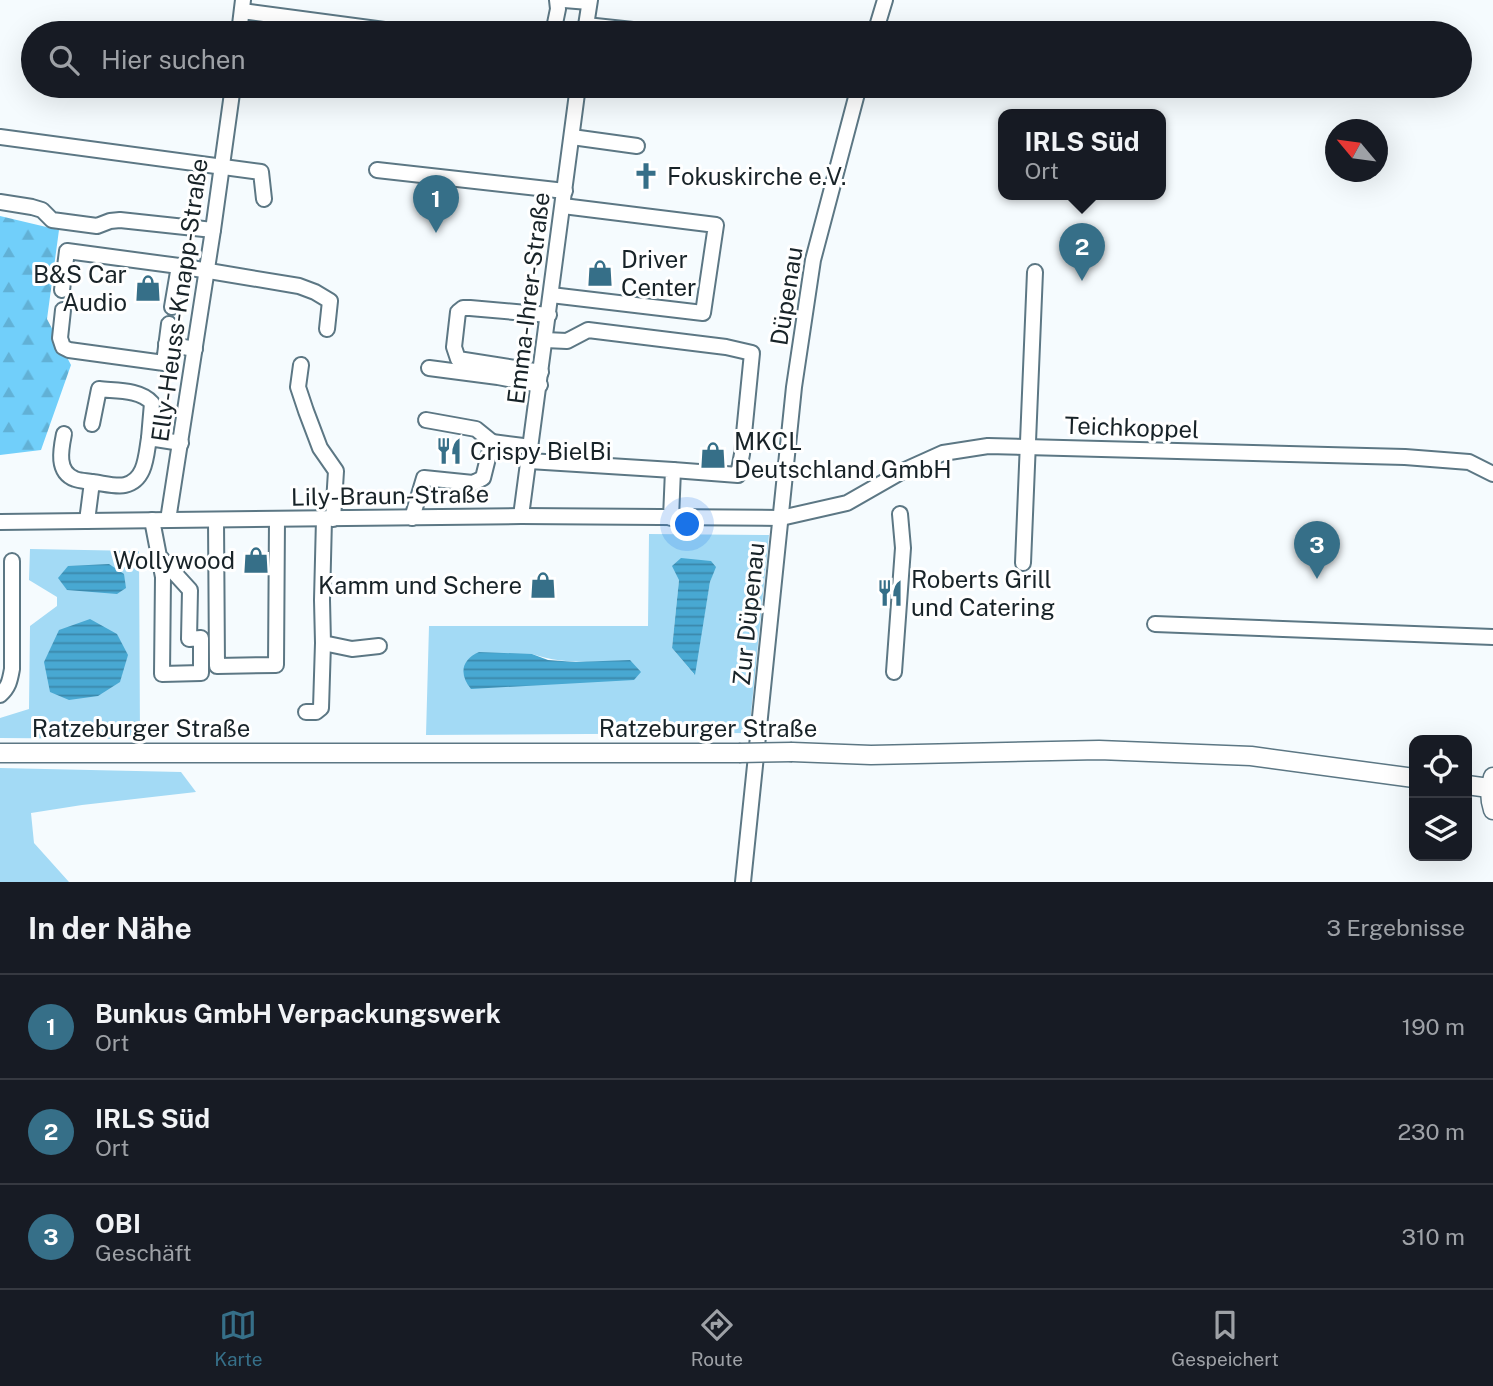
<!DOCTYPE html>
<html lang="de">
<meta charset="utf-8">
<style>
:root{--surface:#171b24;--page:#242831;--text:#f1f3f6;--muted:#9ea1a6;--line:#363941;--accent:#366f88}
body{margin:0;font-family:"Public Sans",sans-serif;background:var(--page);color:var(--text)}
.controls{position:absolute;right:21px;bottom:21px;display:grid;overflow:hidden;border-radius:14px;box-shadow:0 7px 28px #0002}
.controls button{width:63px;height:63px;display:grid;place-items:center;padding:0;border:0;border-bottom:2px solid var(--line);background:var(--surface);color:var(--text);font:35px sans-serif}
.compass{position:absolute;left:1325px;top:119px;width:63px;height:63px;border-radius:50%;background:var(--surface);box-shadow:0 7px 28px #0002;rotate:299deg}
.you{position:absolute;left:688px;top:525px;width:24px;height:24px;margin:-18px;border:5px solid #fff;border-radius:50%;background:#1a73e8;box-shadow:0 0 0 10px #1a73e833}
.badge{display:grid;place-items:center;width:46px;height:46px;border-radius:50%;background:var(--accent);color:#fff;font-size:23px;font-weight:700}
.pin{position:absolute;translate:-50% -58px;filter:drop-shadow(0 2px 4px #0008)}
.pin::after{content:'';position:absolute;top:37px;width:24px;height:21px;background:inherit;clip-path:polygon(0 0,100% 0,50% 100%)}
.popup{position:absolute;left:998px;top:109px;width:168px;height:91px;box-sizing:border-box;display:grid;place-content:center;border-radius:14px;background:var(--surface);filter:drop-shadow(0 2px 5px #0005);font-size:23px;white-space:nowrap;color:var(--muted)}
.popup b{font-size:26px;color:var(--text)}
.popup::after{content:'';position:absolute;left:50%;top:100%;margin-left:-14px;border:14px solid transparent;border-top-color:var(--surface)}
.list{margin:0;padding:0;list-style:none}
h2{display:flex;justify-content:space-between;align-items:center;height:91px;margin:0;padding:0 28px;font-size:30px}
h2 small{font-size:23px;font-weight:400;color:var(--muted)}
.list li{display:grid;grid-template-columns:46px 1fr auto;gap:21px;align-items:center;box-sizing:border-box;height:105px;padding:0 28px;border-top:2px solid var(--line)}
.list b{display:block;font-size:26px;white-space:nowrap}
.list p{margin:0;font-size:23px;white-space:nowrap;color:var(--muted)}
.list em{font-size:23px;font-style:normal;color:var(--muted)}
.icon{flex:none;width:38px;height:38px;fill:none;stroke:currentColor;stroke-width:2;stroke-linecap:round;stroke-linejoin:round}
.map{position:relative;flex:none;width:1493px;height:882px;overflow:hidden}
.search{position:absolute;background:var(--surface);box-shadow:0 7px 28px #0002;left:21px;right:21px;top:21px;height:77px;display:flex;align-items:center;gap:18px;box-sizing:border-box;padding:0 24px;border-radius:38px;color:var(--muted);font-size:26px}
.sheet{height:406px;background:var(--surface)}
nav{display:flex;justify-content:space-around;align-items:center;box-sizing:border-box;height:98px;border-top:2px solid var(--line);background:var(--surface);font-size:19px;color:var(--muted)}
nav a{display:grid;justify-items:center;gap:4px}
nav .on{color:var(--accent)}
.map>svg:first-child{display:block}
.green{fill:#a3daf5;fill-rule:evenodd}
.forest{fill:url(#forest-firs)}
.water{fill:url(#water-rules)}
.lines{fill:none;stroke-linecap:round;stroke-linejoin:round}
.minor-casing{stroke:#5c7784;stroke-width:18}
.major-casing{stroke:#5c7784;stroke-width:21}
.minor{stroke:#fff;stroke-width:14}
.major{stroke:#fff;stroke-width:18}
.major-bridge-casing{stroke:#5c7784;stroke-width:21;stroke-linecap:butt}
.major-bridge{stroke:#fff;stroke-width:18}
.labels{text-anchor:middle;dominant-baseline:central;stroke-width:6;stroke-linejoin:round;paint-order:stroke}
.poi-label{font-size:24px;fill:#182328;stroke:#fff;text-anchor:start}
.street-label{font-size:24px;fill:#182328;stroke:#fff}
</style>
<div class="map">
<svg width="1493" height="882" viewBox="0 0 1493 882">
<defs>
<pattern id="forest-firs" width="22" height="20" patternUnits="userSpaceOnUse" patternTransform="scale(1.75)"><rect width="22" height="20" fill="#71cffa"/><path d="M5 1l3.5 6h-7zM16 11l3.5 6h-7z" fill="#61b1d6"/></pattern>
<pattern id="water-rules" width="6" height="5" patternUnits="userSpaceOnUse" patternTransform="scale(1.75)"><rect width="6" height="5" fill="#48a8d2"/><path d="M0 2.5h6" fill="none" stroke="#3b88aa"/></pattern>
</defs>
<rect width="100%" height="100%" fill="#f5fbfe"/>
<g class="green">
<path d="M 649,534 L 769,535 L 749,733 L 426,735 L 429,626 L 648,626 ZM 715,567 L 710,582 L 694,674 L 672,648 L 679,580 ZM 532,654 C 564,665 597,662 630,660 L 463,670 Z"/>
<polygon points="30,549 139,551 140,739 0,738 0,718 29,709 30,626 57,606 57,597 29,580"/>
<polygon points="0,768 181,772 196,792 82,805 31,813 34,843 69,882 0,882"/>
</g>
<polygon class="forest" points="0,216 59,230 47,319 71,365 41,450 0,455"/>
<g class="water">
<polygon points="681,558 711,561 716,567 710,582 695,675 672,648 679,580 672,566"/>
<polygon points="109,564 124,574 126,588 117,594 67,590 58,578 68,566"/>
<polygon points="90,619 117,634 128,655 120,682 98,696 69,700 50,692 44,662 59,630"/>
<path d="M 479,652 L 532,654 L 548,660 L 576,662 L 630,660 L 641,672 L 634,680 L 471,689 C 459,674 461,660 479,652 Z"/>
</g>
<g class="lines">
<defs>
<g id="minor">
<polyline points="564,0 589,2"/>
<polyline points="242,11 407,33"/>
<polyline points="586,25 661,33"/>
<polyline points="585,32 590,0"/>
<polyline points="239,33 243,0"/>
<polyline points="553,33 558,9 557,0"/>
<polyline points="875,33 885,0"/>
<polyline points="617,89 618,86"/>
<polyline points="0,137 261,172 264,199"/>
<polyline points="572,137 637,146"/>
<polyline points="377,170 565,191"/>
<polyline points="0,202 32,207 42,210 52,220 97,226 110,221 120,220 213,230"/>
<polyline points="62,290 67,251 179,266"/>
<polyline points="551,295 703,313 716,225 563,206"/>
<polyline points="172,307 179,266 299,286 315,292 330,301 327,329"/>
<polyline points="63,310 60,338 63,347 69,350 164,363 169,324"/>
<polyline points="545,340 567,341 588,330 726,347 752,353 742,454 738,475 673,470"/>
<polyline points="166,344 195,349"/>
<polyline points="301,365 298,387 306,411 320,448 336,471 333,519"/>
<polyline points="429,368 498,377 540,385"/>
<polyline points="541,372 458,359 454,347 458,312 463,308 470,308 549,315"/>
<polyline points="426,420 476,429 492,442"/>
<path d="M 92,424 L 99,389 C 115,391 140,389 152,403 L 149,438"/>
<path d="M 64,434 C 61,449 56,472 75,479 C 80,481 87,481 92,482"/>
<polyline points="529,461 673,470 671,518"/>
<polyline points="521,516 578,86"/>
<polyline points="412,518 424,478 473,483 483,478 492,442 531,447"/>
<polyline points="324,519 322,600 323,643 352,649 379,646"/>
<polyline points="152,520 163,577 162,674 201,673 201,638 189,639 190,590 159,556"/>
<polyline points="168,520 213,230 233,86"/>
<polyline points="216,520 217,666 276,665 277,519"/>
<path d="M 87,521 L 92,482 C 102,483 116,487 125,485 C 146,480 146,455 149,438 L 181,443"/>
<polyline points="0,522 521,516 781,518 847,503 903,471 943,453 988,446 1405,457 1469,462 1493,474"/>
<polyline points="1023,563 1035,272"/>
<polyline points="1155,624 1493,637"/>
<polyline points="894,672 903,548 900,514"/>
<path d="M 0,695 C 9,687 10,680 12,669 L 12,561"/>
<polyline points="306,712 316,712 321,708 323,643"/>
<polyline points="743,882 794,387 813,260 859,86"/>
</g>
<g id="major">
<polyline points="792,752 871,755 1099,750 1251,756 1414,778"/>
<polyline points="0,753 739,753"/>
<path d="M 1493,777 C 1489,789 1489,798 1493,810"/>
<polyline points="1467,785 1489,788"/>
</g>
</defs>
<use href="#minor" class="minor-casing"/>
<use href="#major" class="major-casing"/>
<use href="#minor" class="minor"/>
<use href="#major" class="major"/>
<defs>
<polyline id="major-bridge" points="739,753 792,752"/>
</defs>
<use href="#major-bridge" class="major-bridge-casing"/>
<use href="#major-bridge" class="major-bridge"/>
</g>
<defs>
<symbol id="church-bare" viewBox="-9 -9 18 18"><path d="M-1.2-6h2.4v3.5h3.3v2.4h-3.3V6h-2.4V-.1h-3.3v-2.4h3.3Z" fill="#366f88" stroke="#fff" stroke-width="2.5" paint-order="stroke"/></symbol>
<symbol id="shop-bare" viewBox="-9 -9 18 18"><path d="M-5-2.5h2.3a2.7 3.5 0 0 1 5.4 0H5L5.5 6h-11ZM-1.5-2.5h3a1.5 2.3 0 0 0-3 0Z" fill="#366f88" stroke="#fff" stroke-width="2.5" paint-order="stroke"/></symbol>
<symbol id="restaurant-bare" viewBox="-9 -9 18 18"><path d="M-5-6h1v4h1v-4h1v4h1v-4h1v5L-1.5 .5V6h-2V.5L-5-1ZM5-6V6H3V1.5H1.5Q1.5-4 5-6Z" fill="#366f88" stroke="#fff" stroke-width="2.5" paint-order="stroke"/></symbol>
</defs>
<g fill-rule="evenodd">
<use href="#church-bare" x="627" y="157" width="38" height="38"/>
<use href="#shop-bare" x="581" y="254" width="38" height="38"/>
<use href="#shop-bare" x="129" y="269" width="38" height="38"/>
<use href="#restaurant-bare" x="430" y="432" width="38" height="38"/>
<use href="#shop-bare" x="694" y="436" width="38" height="38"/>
<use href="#shop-bare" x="237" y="541" width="38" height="38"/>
<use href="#shop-bare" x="524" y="566" width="38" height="38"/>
<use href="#restaurant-bare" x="871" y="574" width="38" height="38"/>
</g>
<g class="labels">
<g class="poi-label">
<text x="667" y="176">Fokuskirche e.V.</text>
<text x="621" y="259">Driver<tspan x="621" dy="28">Center</tspan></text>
<text x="127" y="274" text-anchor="end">B&amp;S Car<tspan x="127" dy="28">Audio</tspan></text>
<text x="734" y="441">MKCL<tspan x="734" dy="28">Deutschland GmbH</tspan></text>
<text x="470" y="451">Crispy BielBi</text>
<text x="235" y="560" text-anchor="end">Wollywood</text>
<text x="911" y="579">Roberts Grill<tspan x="911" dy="28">und Catering</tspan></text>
<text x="522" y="585" text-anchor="end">Kamm und Schere</text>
</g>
<g class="street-label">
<text transform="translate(786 296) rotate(-81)">Düpenau</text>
<text transform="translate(528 298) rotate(-83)">Emma-Ihrer-Straße</text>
<text transform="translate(179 300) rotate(-82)">Elly-Heuss-Knapp-Straße</text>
<text transform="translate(1132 427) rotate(2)">Teichkoppel</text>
<text transform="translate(390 495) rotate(-1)">Lily-Braun-Straße</text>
<text transform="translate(748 614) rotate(-84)">Zur Düpenau</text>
<text x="141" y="728">Ratzeburger Straße</text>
<text x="708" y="728">Ratzeburger Straße</text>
</g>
</g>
</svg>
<div class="controls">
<button><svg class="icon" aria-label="locate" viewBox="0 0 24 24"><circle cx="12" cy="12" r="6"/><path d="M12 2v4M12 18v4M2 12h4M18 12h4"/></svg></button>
<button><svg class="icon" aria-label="layers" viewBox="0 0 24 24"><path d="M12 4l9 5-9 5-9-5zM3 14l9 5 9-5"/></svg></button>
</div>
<svg class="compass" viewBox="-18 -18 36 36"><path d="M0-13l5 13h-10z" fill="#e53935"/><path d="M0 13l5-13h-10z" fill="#9ea1a6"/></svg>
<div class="you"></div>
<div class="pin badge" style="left:436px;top:233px">1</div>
<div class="pin badge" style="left:1082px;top:281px">2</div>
<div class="popup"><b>IRLS Süd</b>Ort</div>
<div class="pin badge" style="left:1317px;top:579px">3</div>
<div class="search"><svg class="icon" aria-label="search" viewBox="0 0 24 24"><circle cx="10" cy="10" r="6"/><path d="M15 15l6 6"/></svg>Hier suchen</div>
</div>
<section class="sheet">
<h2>In der Nähe<small>3 Ergebnisse</small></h2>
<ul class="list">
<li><span class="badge">1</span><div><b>Bunkus GmbH Verpackungswerk</b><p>Ort</p></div><em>190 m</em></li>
<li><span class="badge">2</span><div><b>IRLS Süd</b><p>Ort</p></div><em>230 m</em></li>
<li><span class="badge">3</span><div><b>OBI</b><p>Geschäft</p></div><em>310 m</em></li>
</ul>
</section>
<nav>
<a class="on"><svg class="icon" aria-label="map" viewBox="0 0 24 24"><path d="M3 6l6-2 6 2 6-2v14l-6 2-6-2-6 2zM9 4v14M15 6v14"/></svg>Karte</a>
<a><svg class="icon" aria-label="directions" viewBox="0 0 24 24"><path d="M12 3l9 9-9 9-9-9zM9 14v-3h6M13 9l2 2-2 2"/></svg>Route</a>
<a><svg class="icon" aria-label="saved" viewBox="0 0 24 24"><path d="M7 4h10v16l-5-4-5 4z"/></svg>Gespeichert</a>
</nav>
